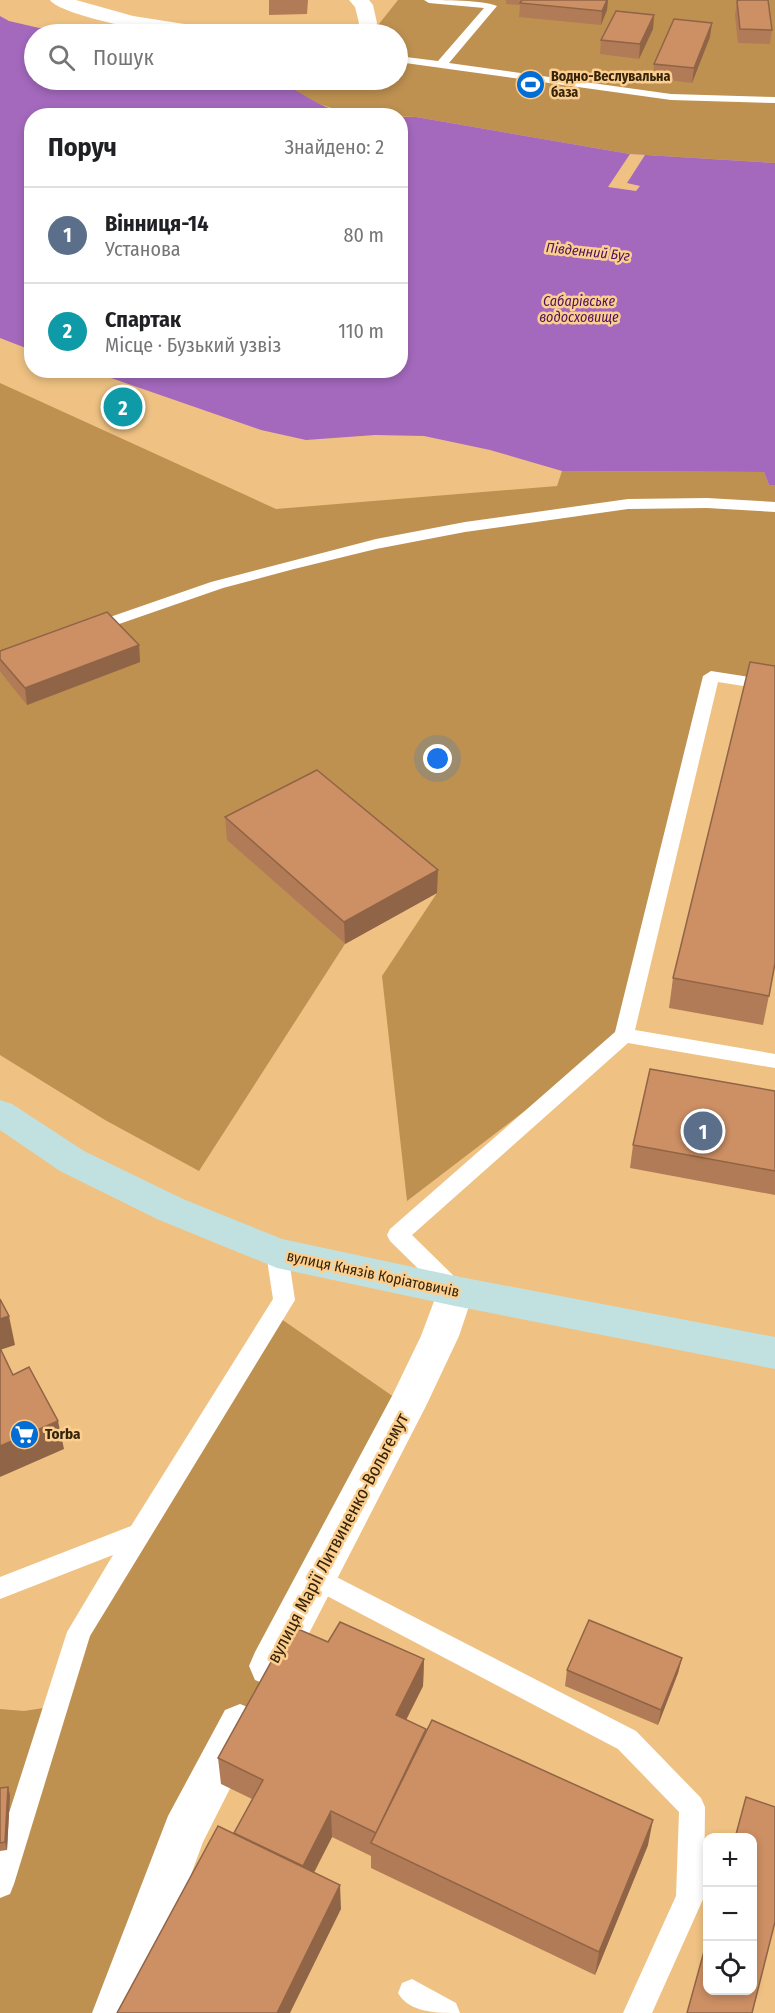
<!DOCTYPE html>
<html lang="uk">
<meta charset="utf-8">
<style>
:root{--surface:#fff;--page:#f6f6f6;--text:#202124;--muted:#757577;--line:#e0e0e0;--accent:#026dd5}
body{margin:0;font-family:"Fira Sans Condensed",sans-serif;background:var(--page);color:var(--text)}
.controls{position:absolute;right:18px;bottom:18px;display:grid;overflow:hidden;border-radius:12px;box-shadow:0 3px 9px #0003}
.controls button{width:54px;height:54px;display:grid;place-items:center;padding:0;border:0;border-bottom:2px solid var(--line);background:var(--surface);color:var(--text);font:30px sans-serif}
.you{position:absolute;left:438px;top:759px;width:21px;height:21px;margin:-15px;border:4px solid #fff;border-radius:50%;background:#1a73e8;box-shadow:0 0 0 9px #1a73e833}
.badge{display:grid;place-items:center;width:39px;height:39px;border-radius:50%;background:var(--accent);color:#fff;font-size:20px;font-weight:700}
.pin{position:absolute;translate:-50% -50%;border:3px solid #fff;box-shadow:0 2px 6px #0006}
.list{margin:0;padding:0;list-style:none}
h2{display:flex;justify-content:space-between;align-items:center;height:78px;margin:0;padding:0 24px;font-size:26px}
h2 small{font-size:20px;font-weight:400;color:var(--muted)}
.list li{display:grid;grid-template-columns:39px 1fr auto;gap:18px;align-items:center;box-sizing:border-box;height:96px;padding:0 24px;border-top:2px solid var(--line)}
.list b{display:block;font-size:22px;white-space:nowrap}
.list p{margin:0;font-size:20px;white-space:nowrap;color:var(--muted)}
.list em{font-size:20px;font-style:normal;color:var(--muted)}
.icon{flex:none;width:33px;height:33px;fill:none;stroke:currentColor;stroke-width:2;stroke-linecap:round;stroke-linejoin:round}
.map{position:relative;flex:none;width:775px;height:2013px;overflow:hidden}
.search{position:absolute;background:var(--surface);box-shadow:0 3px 9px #0003;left:24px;top:24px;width:384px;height:66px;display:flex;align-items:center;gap:15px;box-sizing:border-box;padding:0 21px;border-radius:33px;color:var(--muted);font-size:22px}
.panel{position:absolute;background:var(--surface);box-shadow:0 3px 9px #0003;left:24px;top:108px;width:384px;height:270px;border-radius:24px}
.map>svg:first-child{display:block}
.green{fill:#be9151}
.water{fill:#a469bd}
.pier{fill:#efc283}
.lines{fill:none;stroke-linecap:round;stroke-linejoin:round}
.lane{fill:#fff;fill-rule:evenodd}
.street{fill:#fff;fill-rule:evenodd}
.secondary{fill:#c1e1e1;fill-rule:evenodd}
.wall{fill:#b07b56}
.shaded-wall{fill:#906446}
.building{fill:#cd8f64;stroke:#906446;stroke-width:1.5}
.labels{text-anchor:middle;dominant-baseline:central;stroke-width:5;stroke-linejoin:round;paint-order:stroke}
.far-poi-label{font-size:14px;font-weight:bold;fill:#352409;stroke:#fccf90;text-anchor:start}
.far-water-label{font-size:14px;font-style:italic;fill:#4a115f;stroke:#fccf90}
.street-label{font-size:15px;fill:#352409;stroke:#fccf90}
.poi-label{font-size:15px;font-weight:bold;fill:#352409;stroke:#fccf90;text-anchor:start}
.near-street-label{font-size:18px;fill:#352409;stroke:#fccf90}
</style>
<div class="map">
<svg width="775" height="2013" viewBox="0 0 775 2013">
<rect width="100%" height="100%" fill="#efc283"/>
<g class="green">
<polygon points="398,0 775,0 775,163 630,154 416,117 352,115 311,101 277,80 398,80 398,34 371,34"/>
<polygon points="0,383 276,509 557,486 562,471 764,472 769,485 775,485 775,686 711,676 624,1035 407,1201 382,976 437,893 227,839 345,944 199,1171 105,1120 0,1055 0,672 28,705 0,669"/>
<polygon points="274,1314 407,1406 116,2013 0,2013 0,1709 24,1711 56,1706 79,1632"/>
</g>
<g class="water">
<path d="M 0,16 L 9,21 L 65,34 L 34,34 L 34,80 L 277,80 C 304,94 328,114 360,115 L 32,116 L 31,350 L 0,338 Z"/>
<polygon points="401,117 416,117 630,154 775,163 775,485 769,485 764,472 562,471 490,450 424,436 375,435 306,440 261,430 91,371 400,370"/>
</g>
<polygon class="pier" points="630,154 645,155 627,183 640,186 636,191 608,187"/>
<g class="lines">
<g class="lane">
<path d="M 424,0 C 441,0 484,0 497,6 L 449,63 L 671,94 L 775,97 L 775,103 L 671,100 L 398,62 L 398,56 L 438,61 L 484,8 L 429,3 Z"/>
<polygon points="707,498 775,502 775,512 707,508 628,509 465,532 376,549 294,569 223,588 96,632 90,634 82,629 84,626 211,582 376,539 465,522 628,499"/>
<polygon points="711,671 775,681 775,691 718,682 635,1030 775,1054 775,1068 628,1043 412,1235 461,1283 464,1289 461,1295 453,1298 445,1295 390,1241 387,1235 390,1229 615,1032 703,676"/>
<polygon points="277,1244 285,1247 288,1253 295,1300 90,1636 14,1884 10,1894 0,1898 0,1841 67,1632 113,1555 0,1599 0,1577 131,1526 273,1299 266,1253 269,1247"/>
<polygon points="317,1567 636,1731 701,1798 705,1807 704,1897 652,2013 623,2013 676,1896 679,1812 618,1749 308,1586 305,1578 308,1570"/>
<path d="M 412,1979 L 456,2003 L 460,2013 C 437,2013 409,2013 398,1993 L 402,1983 Z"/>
</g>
<g class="street">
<path d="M 50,0 L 76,0 L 133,16 L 210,28 L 217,30 L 219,34 C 205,36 188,36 173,34 C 153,33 60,15 50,0 Z"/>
<polygon points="349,0 369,0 373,5 377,23 370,34 352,34 359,23 355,7"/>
<polygon points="455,1276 468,1280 474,1291 459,1336 426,1406 285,1680 270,1686 255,1680 249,1666 255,1652 392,1396 421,1336 442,1280"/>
<polygon points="240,1704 255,1710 262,1725 203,1842 140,2013 92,2013 168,1816 225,1710"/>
</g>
<polygon class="secondary" points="0,1100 12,1104 84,1151 183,1199 282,1239 455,1276 775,1337 775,1369 455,1306 277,1268 157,1219 60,1171 0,1130"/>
</g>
<g class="wall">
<polygon points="269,0 308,0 307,14 269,15"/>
<polygon points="506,0 608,0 607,10 601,25 519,17 520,5 506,4"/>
<polygon points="737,1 772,30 770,44 738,43 735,15"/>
<polygon points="654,15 653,29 639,59 600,54 601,40"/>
<polygon points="710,37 692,83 653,78 654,64"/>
<polygon points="139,645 140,662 27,705 0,672 0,651"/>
<polygon points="775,666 775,966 763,1025 669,1008 673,978"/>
<polygon points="225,817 437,893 345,944 227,840"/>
<polygon points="775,1091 775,1195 630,1168 633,1145"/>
<polygon points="328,1642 424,1659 423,1686 406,1720 648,1845 595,1975 371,1868 371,1856 332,1837 314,1873 341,1909 234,1833 252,1799 221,1784 218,1758"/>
<polygon points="682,1658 678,1673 658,1725 565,1686 567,1670"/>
<polygon points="0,1788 10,1795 7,1850 0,1851"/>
</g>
<g class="shaded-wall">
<polygon points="607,0 608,0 607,10 601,25 602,11"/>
<polygon points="654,15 653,29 639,59 640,44"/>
<polygon points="712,23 710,37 692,83 694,68"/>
<polygon points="139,645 140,662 27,705 25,688"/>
<polygon points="438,870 437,893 345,944 344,922"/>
<polygon points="9,1316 15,1345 0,1350 0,1319"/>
<polygon points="58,1421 64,1449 0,1477 0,1446"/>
<polygon points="682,1658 678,1673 658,1725 661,1710"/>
<polygon points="424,1659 423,1686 395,1742 396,1715"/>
<polygon points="8,1787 10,1795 7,1850 5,1842"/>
<polygon points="331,1811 332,1837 304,1891 303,1866"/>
<polygon points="653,1820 648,1845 595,1975 599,1952"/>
<polygon points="340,1885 341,1909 290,2013 277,2013"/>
</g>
<g class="building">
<polygon points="522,0 607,0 602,11 520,3"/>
<polygon points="739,0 768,0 772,30 740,29 737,1"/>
<polygon points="616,11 654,15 640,44 601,40"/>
<polygon points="674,19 712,23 694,68 654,64"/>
<polygon points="107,612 139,645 25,688 0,659 0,651"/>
<polygon points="750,662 775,666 775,963 769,996 673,978"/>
<polygon points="317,770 438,870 344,922 225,817"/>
<polygon points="650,1069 775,1091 775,1171 633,1145"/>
<polygon points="0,1299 9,1316 0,1319"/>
<polygon points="0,1348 13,1375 29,1367 58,1421 0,1446"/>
<polygon points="589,1620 682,1658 661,1710 567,1670"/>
<polygon points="340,1622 424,1659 396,1715 426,1729 376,1833 331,1811 303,1866 234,1833 263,1780 218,1758 291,1626 328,1642"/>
<polygon points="432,1720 653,1820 599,1952 371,1843"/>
<polygon points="8,1787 5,1842 0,1843 0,1788"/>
<polygon points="746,1797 775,1807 775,1922 752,2013 687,2013 708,1937 708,1990 753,1990 753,1838 735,1838"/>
<polygon points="218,1826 340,1885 277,2013 117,2013"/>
</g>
<defs>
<symbol id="stadium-disc" viewBox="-11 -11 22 22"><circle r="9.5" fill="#026dd5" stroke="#fccf90"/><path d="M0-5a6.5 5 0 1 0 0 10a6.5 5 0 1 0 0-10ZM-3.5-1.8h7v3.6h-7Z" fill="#fff"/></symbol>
<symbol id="supermarket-disc" viewBox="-11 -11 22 22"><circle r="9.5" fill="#026dd5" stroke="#fccf90"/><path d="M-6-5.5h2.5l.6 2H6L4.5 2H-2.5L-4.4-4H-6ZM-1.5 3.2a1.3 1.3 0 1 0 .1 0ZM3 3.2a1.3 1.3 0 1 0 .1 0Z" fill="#fff"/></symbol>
</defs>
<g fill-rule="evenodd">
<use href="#stadium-disc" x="514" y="68" width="33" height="33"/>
<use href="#supermarket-disc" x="8" y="1418" width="33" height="33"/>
</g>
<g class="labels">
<g class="far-poi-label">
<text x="551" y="76">Водно-Веслувальна<tspan x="551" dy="16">база</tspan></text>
</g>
<g class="far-water-label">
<text transform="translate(588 252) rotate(6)">Південний Буг</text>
<text x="579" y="301">Сабарівське<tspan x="579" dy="16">водосховище</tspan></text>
</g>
<g class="street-label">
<text transform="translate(373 1274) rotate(12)">вулиця Князів Коріатовичів</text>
</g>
<g class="poi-label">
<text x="45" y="1434">Torba</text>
</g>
<g class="near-street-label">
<text transform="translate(338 1538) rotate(-62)">вулиця Марії Литвиненко-Вольгемут</text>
</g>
</g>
</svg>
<div class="controls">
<button>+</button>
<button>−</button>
<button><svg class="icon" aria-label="locate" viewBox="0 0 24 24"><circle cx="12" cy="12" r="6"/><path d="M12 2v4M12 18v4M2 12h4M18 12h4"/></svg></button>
</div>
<div class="you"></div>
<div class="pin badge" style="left:703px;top:1131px;background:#5c6f8a">1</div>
<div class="pin badge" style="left:123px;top:407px;background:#0f9aa8">2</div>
<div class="search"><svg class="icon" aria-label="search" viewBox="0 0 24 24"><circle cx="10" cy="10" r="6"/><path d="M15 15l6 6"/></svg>Пошук</div>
<section class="panel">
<h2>Поруч<small>Знайдено: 2</small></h2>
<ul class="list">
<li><span class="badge" style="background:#5c6f8a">1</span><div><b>Вінниця-14</b><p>Установа</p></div><em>80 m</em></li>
<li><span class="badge" style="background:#0f9aa8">2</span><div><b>Спартак</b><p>Місце · Бузький узвіз</p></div><em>110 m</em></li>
</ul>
</section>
</div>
